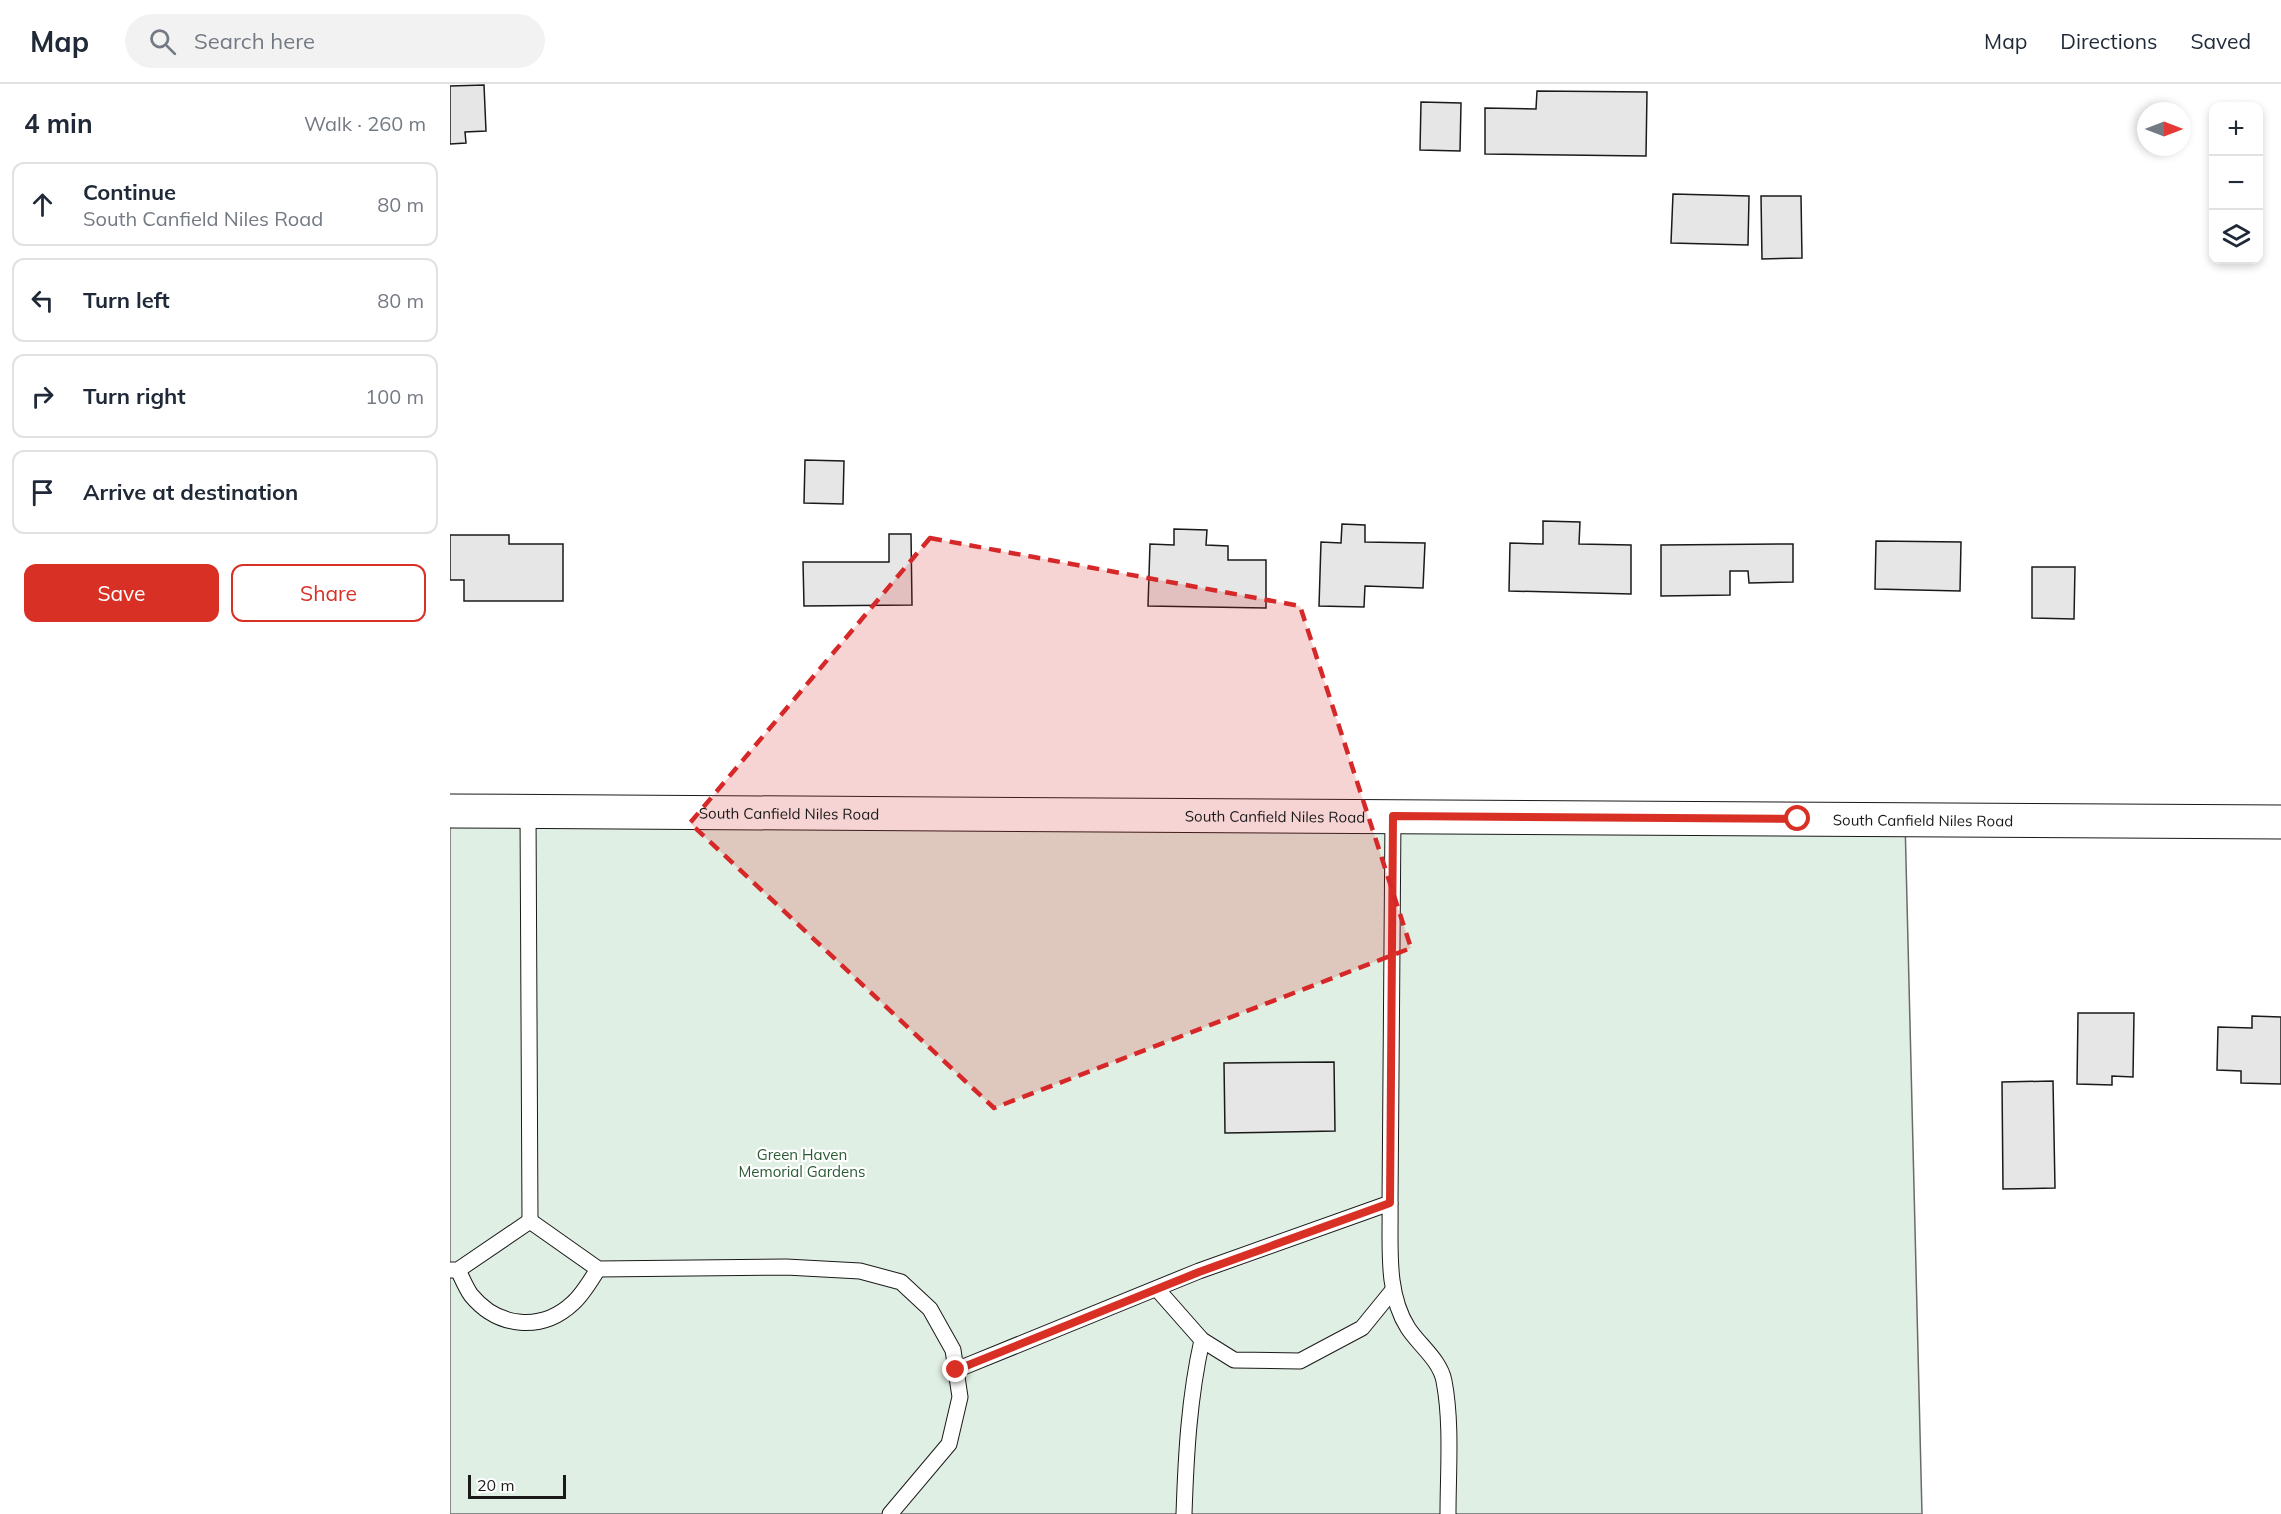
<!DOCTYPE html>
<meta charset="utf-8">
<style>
:root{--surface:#fff;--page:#f2f2f3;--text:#1f2937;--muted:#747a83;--line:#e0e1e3;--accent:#d93025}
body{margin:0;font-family:Mulish,sans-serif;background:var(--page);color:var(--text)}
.controls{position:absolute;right:18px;top:18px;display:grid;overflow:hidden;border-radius:12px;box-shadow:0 3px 9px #0003}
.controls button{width:54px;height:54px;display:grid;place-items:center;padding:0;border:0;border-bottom:2px solid var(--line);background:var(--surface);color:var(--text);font:30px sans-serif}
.compass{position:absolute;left:1687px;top:18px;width:54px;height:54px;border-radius:50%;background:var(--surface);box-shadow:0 3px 9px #0003;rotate:90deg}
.scale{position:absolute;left:18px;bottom:15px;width:98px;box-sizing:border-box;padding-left:6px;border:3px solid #1a1a1a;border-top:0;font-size:16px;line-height:21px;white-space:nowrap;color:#1a1a1a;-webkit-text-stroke:4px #fff;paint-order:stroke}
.stop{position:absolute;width:18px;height:18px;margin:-14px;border:4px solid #d93025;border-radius:50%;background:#fff}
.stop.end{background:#d93025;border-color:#fff;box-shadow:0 2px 6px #0008}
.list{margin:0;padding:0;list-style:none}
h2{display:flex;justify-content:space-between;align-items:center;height:78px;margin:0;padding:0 24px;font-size:26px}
h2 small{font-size:20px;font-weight:400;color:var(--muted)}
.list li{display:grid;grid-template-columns:39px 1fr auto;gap:18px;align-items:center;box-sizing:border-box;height:84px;margin:0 12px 12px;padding:0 12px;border:2px solid var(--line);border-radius:12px}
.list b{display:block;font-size:22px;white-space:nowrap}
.list p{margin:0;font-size:20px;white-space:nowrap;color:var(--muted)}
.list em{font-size:20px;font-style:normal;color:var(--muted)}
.actions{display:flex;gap:12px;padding:18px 24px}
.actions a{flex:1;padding:14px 0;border:2px solid var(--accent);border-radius:12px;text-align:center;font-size:21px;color:var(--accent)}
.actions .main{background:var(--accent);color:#fff}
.icon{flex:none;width:33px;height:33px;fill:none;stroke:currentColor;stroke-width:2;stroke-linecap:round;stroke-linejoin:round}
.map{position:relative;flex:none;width:1831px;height:1430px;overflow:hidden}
header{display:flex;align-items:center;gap:36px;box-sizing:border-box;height:84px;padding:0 30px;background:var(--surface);border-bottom:2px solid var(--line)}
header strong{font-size:28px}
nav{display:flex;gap:33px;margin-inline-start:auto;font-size:21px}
.search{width:420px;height:54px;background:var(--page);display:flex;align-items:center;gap:15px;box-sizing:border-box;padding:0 21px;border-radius:33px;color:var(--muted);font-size:22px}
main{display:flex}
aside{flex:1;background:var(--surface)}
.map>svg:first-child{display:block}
.green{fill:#e0efe3;stroke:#6a6a6a;stroke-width:1.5}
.building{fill:#e6e6e6;stroke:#1a1a1a;stroke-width:1.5}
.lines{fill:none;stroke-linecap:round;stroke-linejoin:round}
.service-casing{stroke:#1a1a1a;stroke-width:17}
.secondary-casing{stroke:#1a1a1a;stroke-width:35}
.service{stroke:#fff;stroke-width:15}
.secondary{stroke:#fff;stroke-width:33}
.route{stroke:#d93025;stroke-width:8}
.marked{fill:#d62828;fill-opacity:0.2;stroke:#d62828;stroke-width:4.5;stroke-dasharray:12 8;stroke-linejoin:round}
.labels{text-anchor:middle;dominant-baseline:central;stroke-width:4.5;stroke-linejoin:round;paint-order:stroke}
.street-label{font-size:15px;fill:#1a1a1a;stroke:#fff}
.park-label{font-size:15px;fill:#2b5a34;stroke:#fff}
</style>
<header>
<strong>Map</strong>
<div class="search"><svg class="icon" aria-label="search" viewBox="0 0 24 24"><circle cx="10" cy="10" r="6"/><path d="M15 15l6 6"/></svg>Search here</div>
<nav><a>Map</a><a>Directions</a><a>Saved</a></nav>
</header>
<main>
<aside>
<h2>4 min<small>Walk · 260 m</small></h2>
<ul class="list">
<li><svg class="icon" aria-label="ahead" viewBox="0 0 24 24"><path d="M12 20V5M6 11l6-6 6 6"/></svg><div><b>Continue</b><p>South Canfield Niles Road</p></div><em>80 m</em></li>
<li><svg class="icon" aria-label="left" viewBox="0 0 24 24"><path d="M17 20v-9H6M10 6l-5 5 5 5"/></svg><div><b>Turn left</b></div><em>80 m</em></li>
<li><svg class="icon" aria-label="right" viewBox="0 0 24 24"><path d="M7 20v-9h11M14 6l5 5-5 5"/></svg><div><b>Turn right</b></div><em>100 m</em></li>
<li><svg class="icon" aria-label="arrive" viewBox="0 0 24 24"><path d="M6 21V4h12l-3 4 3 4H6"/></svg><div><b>Arrive at destination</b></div></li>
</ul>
<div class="actions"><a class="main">Save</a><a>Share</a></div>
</aside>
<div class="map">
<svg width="1831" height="1430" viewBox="0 0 1831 1430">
<rect width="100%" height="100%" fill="#fff"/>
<polygon class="green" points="0,727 1455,736 1472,1430 0,1430"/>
<g class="building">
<polygon points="34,1 36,47 15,48 16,59 0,60 0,2"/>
<polygon points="1087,7 1197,8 1196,72 1035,70 1035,24 1086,25"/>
<polygon points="971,18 1011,19 1010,67 970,66"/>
<polygon points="1223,110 1299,112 1298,161 1221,159"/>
<polygon points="1311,112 1351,112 1352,174 1312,175"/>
<polygon points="355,376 394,377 393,420 354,419"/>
<polygon points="1093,437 1130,438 1129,460 1181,461 1181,510 1059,507 1060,459 1093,460"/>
<polygon points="892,440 915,441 915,458 975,459 973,504 915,502 914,523 869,522 871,458 891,459"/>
<polygon points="724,445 757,446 756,461 778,462 778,476 816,476 816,524 698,522 700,460 724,461"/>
<polygon points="439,450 461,450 462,521 354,522 353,478 439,478"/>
<polygon points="0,451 59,451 59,460 113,460 113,517 14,517 14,496 0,496"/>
<polygon points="1426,457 1511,458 1510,507 1425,505"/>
<polygon points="1343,460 1343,498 1299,499 1298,487 1280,487 1280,511 1211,512 1211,461"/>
<polygon points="1582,483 1625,483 1624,535 1582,534"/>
<polygon points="1628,929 1684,929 1683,993 1662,992 1662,1001 1627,1000"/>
<polygon points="1802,932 1831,933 1831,1000 1791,999 1791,987 1767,986 1768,943 1802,944"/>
<polygon points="884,978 885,1047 775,1049 774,979"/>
<polygon points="1603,997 1605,1104 1553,1105 1552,998"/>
</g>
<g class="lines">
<defs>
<g id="service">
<polyline points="78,727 80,1137"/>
<path d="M 940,1119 C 941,1160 935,1208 958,1244 C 969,1261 990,1276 994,1297 C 1002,1339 998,1387 998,1430"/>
<polyline points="80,1137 148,1185 336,1183 410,1187 451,1198 480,1225 503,1266 510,1313 499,1360 440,1430"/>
<polyline points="0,1186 8,1186 80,1137"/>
<path d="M 8,1186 C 12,1194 16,1204 21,1211 C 48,1244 92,1248 123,1219 C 133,1210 141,1196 148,1185"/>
<polyline points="707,1205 752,1256 784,1276 850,1277 912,1244 943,1206"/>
<polyline points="506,1286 749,1187 940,1119 943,732"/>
<path d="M 734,1430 C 736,1371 739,1314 752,1256"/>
</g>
<g id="secondary">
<path id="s1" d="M 0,727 L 1831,738"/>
</g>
</defs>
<use href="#service" class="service-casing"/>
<use href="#secondary" class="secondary-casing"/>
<use href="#service" class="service"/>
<use href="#secondary" class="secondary"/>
</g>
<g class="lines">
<polyline class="route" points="506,1286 749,1188 940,1119 943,732 1348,735"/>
</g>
<path class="marked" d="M 480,454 L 850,522 L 961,864 L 544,1024 L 240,739 Z"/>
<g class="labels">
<g class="street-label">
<text stroke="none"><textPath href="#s1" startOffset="339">South Canfield Niles Road</textPath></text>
<text stroke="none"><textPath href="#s1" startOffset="825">South Canfield Niles Road</textPath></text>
<text stroke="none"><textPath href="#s1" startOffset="1473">South Canfield Niles Road</textPath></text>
</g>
<g class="park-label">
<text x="352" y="1070">Green Haven<tspan x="352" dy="17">Memorial Gardens</tspan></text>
</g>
</g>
</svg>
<div class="controls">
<button>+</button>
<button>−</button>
<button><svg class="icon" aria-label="layers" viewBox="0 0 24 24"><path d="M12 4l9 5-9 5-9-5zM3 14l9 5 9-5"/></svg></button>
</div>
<svg class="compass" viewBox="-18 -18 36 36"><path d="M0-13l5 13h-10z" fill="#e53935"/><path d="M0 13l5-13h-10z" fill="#747a83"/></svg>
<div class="scale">20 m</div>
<div class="stop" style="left:1348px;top:735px"></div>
<div class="stop end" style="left:506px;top:1286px"></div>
</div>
</main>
